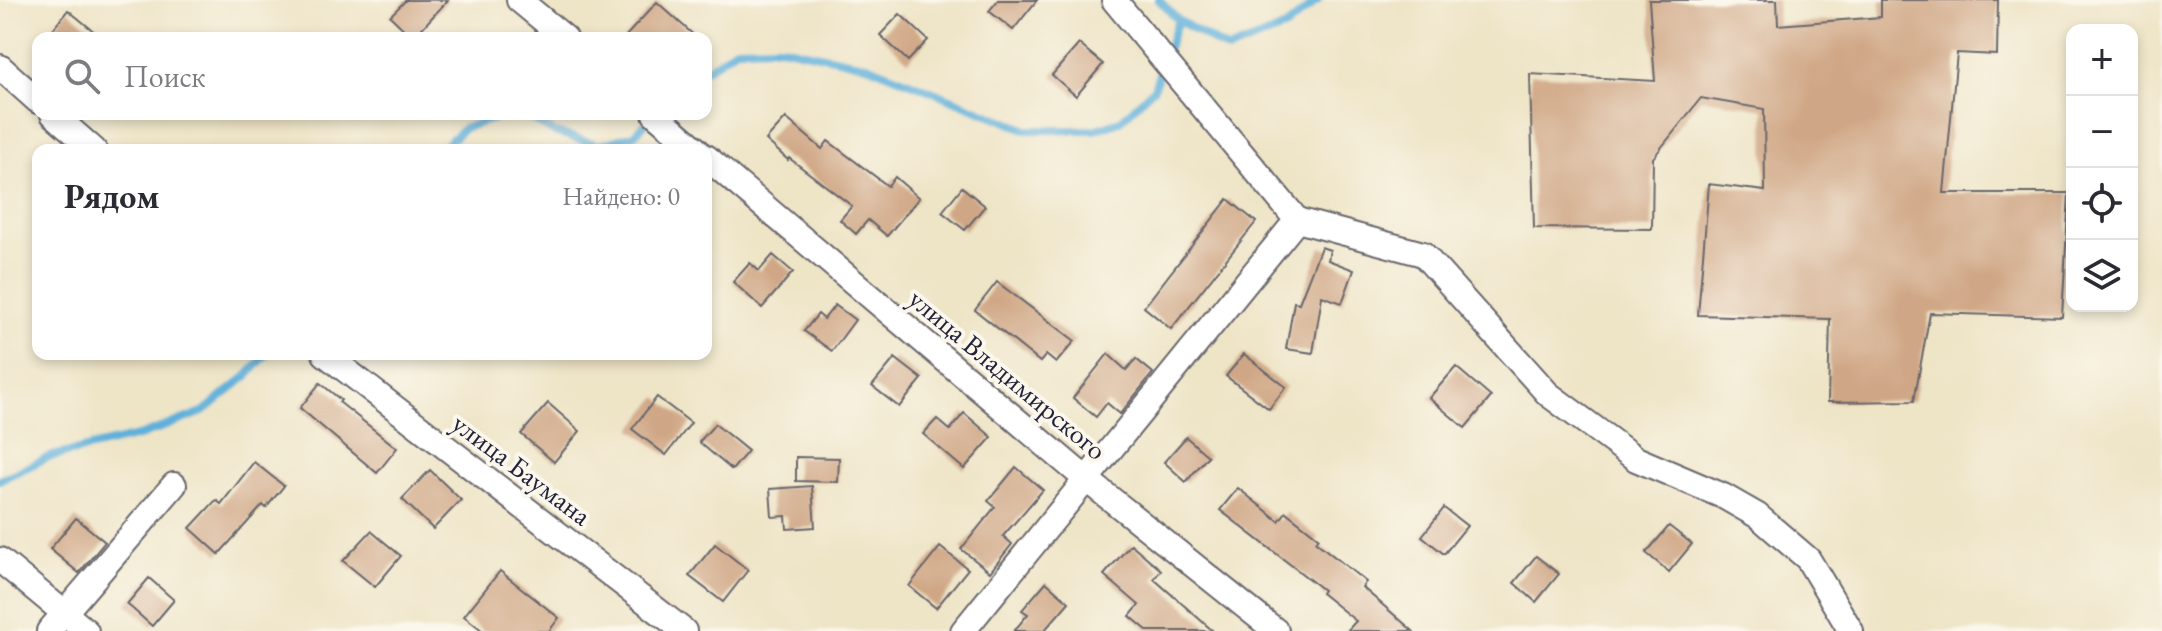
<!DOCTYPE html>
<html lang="ru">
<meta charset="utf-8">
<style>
:root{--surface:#fff;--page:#f7f7f7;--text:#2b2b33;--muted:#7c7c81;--line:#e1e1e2}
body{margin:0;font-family:"EB Garamond",serif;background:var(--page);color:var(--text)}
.controls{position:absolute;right:24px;top:24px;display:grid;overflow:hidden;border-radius:16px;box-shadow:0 4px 12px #0003}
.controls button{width:72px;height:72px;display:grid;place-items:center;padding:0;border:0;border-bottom:2px solid var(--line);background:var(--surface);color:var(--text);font:40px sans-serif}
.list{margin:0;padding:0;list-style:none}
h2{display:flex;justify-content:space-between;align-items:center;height:104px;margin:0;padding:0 32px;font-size:34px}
h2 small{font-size:26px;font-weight:400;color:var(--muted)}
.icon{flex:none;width:44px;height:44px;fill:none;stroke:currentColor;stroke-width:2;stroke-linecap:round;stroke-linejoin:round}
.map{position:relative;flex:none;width:2162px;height:631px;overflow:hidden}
.search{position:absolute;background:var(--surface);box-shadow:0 4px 12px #0003;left:32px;top:32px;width:680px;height:88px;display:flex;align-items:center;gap:20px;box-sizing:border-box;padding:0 28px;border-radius:16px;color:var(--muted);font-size:30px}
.panel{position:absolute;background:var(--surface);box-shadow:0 4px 12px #0003;left:32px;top:144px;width:680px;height:216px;border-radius:16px}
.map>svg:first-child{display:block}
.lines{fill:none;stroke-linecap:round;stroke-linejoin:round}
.stream{stroke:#5fb0da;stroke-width:8}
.building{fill:#d0a786}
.minor-casing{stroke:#69666c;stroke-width:28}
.minor{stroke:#fff;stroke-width:24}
.labels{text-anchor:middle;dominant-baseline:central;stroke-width:8;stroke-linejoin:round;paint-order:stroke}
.street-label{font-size:28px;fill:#22223b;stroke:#fbf7ec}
</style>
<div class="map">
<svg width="2162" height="631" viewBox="0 0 2162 631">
<rect width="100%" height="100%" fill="#fbf7ec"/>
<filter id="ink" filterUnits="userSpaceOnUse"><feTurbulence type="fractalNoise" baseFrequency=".0125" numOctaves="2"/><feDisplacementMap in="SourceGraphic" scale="16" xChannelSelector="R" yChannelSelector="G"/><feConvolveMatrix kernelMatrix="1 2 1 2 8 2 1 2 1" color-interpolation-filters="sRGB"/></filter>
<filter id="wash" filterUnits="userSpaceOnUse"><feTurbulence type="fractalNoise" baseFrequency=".006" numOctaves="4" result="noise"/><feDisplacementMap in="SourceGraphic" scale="32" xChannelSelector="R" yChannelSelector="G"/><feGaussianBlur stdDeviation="1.8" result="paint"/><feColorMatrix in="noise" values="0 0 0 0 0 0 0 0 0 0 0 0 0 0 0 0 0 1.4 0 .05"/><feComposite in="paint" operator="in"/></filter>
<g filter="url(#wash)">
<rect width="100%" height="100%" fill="#eee4c6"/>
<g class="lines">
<g class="stream">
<polyline points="1159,0 1178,20 1228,50 1286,27 1318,0"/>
<polyline points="706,70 737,48 781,47 867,65 1027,130 1094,130 1120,121 1154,88 1178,20"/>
<polyline points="523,114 554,132 599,145 634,135 654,115"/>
<polyline points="440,150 464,128 510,114"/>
<polyline points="0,480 49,457 142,435 203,412 247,376 267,354"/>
</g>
</g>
<g id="blocks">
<g class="building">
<polygon points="406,0 448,0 413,38 390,16"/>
<polygon points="998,0 1037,0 1013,30 989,11"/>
<polygon points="1649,0 1777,0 1778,25 1881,17 1881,0 1998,0 1997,55 1957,53 1944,193 2069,193 2062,317 1930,313 1914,401 1828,402 1830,319 1698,315 1709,184 1765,191 1764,109 1701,98 1653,158 1652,229 1534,228 1530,74 1655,81"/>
<polygon points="657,2 697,38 624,38"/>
<polygon points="68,10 102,38 46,38"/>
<polygon points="900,14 928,40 908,61 880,35"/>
<polygon points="1079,44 1103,64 1076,96 1052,75"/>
<polygon points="786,118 822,149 828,141 888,186 895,177 919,198 887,236 868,220 856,234 840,220 852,206 789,158 788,160 766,140"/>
<polygon points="962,187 985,206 965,230 942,212"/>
<polygon points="1228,199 1256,222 1171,329 1144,307"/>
<polygon points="1321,247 1330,250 1328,260 1354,270 1342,303 1322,296 1313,353 1286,349 1294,302 1299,303"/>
<polygon points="773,255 793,272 762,308 733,282 750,263 759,271"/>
<polygon points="997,282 1075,341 1056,363 1046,355 1040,362 975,310"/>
<polygon points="835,305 855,320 832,351 804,331 818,314 824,319"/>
<polygon points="1108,354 1126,370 1136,359 1153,373 1120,414 1107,403 1096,417 1073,398"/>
<polygon points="1244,354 1286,387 1269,409 1226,376"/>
<polygon points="895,358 922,379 899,407 872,386"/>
<polygon points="1456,367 1491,397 1465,428 1429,398"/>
<polygon points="320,383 341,400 339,402 397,448 377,473 300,408"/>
<polygon points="657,397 691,423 666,455 632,429"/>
<polygon points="548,403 580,431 554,462 521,434"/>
<polygon points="964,413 992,437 964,469 923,434 937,419 950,430"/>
<polygon points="715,424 748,451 732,470 699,442"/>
<polygon points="1186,437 1208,456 1186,482 1164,462"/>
<polygon points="796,457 839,458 838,482 796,481"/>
<polygon points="254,462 284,486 266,508 263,505 219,554 190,528 216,500 221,504"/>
<polygon points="1016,467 1043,490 1003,536 1012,544 990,572 961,549 995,507 988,501"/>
<polygon points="430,470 461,500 433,529 402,499"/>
<polygon points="812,486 815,527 787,529 786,516 772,517 770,489"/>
<polygon points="1238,488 1279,521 1286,512 1319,538 1316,542 1366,582 1362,587 1413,631 1347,631 1356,621 1321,593 1323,590 1220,510"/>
<polygon points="1444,508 1467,526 1444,554 1422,536"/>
<polygon points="76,518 105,542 79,573 50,549"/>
<polygon points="1669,526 1692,544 1669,572 1646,553"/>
<polygon points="371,531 401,556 375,587 343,561"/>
<polygon points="715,544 748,570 723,602 689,576"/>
<polygon points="1131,544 1161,570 1154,579 1213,631 1148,631 1130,616 1139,605 1104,575"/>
<polygon points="940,547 968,569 936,608 909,586"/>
<polygon points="1536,556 1559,574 1536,602 1514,583"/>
<polygon points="500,571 559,618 549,631 483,631 464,616"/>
<polygon points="149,578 174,600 152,626 127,604"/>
<polygon points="1046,582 1069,602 1044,631 1014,631 1028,614 1022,610"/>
</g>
</g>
</g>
<g filter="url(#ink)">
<use href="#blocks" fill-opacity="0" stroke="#69666c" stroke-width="2"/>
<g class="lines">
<defs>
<g id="minor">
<polyline points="519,0 565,38"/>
<polyline points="1114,0 1297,220 1423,254 1548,394 1636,459 1723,496 1758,516 1808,559 1851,631"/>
<polyline points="0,67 38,101"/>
<polyline points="53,114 94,150"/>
<polyline points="655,114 697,150"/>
<polyline points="706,157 1087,480 1276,631"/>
<polyline points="325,354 684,631"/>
<polyline points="0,560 86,631"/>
<polyline points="49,631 174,485"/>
<polyline points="963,631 1297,220"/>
</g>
</defs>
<use href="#minor" class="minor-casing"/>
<use href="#minor" class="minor"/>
</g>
</g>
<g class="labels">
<g class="street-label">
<text transform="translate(1008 374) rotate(40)">улица Владимирского</text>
<text transform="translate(522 469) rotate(37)">улица Баумана</text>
</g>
</g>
</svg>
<div class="controls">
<button>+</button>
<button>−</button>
<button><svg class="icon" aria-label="locate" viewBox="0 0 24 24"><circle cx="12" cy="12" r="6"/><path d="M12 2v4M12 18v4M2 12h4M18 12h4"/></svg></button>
<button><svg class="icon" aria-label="layers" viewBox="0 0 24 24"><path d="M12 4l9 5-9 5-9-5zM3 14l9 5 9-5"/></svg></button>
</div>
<div class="search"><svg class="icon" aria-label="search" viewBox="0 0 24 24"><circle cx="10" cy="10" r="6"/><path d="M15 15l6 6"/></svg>Поиск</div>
<section class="panel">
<h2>Рядом<small>Найдено: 0</small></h2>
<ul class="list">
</ul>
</section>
</div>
